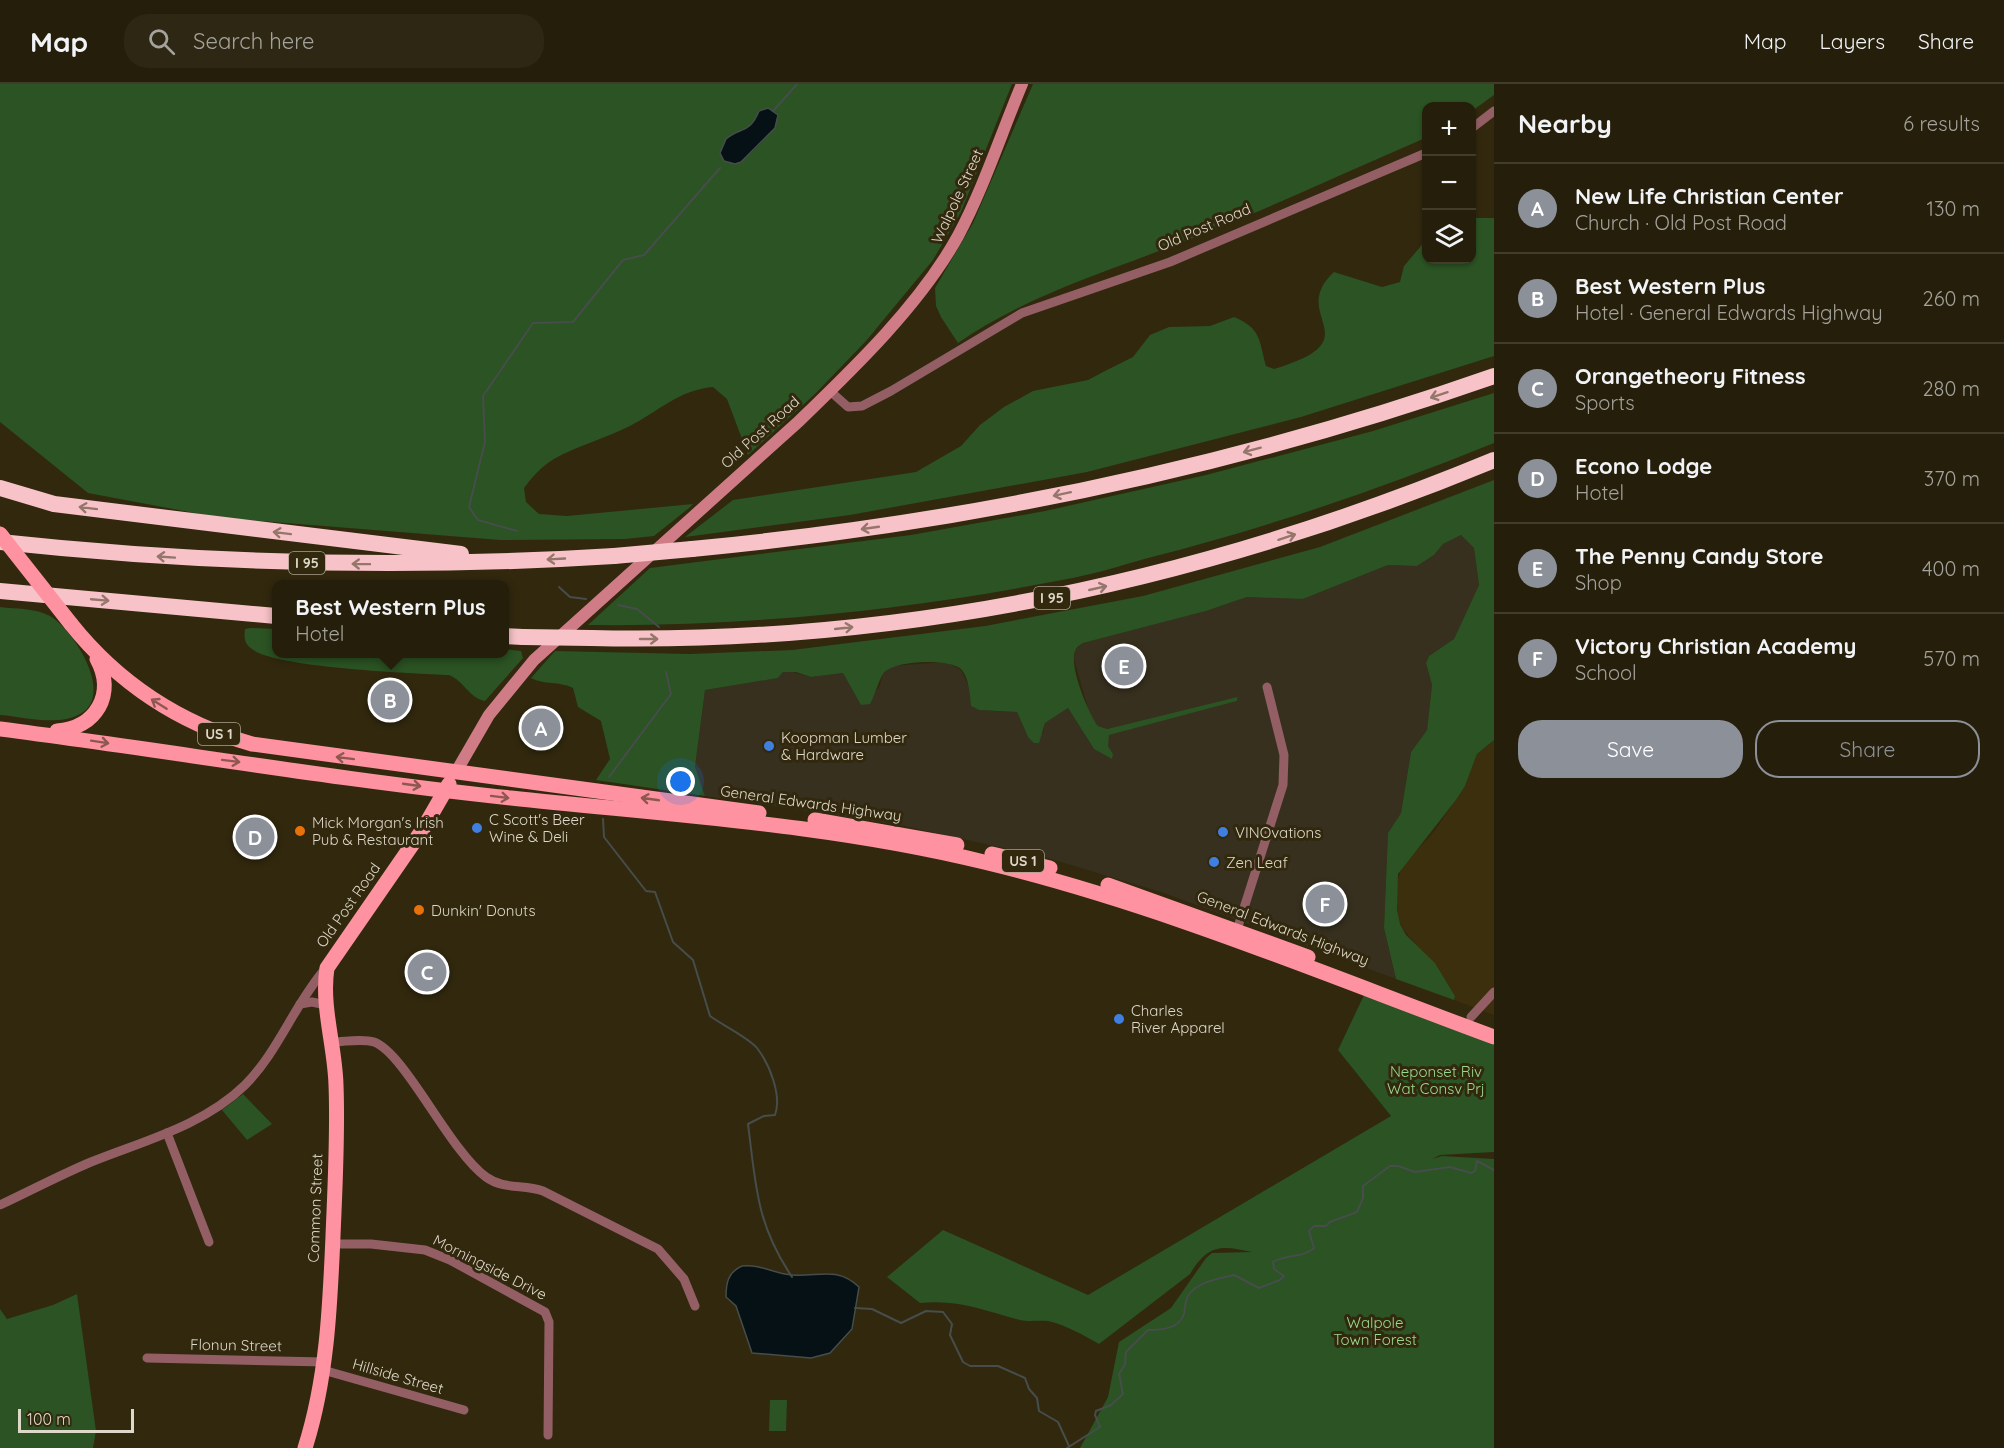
<!DOCTYPE html>
<meta charset="utf-8">
<style>
:root{--surface:#251e0a;--page:#2d2713;--text:#f1f3f6;--muted:#a3a29c;--line:#423c2b;--accent:#8c9099}
body{margin:0;font-family:Quicksand,sans-serif;background:var(--page);color:var(--text)}
.controls{position:absolute;right:18px;top:18px;display:grid;overflow:hidden;border-radius:12px;box-shadow:0 2px 4px #0004}
.controls button{width:54px;height:54px;display:grid;place-items:center;padding:0;border:0;border-bottom:2px solid var(--line);background:var(--surface);color:var(--text);font:30px sans-serif}
.scale{position:absolute;left:18px;bottom:15px;width:116px;box-sizing:border-box;padding-left:6px;border:3px solid #ded8c9;border-top:0;font-size:16px;line-height:21px;white-space:nowrap;color:#ded8c9;-webkit-text-stroke:4px #31280e;paint-order:stroke}
.you{position:absolute;left:681px;top:698px;width:21px;height:21px;margin:-15px;border:4px solid #fff;border-radius:50%;background:#1a73e8;box-shadow:0 0 0 9px #1a73e833}
.badge{display:grid;place-items:center;width:39px;height:39px;border-radius:50%;background:var(--accent);color:#fff;font-size:20px;font-weight:700}
.pin{position:absolute;translate:-50% -50%;border:3px solid #fff;box-shadow:0 2px 6px #0006}
.popup{position:absolute;left:272px;top:496px;width:237px;height:78px;box-sizing:border-box;display:grid;place-content:center;border-radius:12px;background:var(--surface);filter:drop-shadow(0 2px 4px #0005);font-size:20px;white-space:nowrap;color:var(--muted)}
.popup b{font-size:22px;color:var(--text)}
.popup::after{content:'';position:absolute;left:50%;top:100%;margin-left:-12px;border:12px solid transparent;border-top-color:var(--surface)}
.list{margin:0;padding:0;list-style:none}
h2{display:flex;justify-content:space-between;align-items:center;height:78px;margin:0;padding:0 24px;font-size:26px}
h2 small{font-size:20px;font-weight:400;color:var(--muted)}
.list li{display:grid;grid-template-columns:39px 1fr auto;gap:18px;align-items:center;box-sizing:border-box;height:90px;padding:0 24px;border-top:2px solid var(--line)}
.list b{display:block;font-size:22px;white-space:nowrap}
.list p{margin:0;font-size:20px;white-space:nowrap;color:var(--muted)}
.list em{font-size:20px;font-style:normal;color:var(--muted)}
.actions{display:flex;gap:12px;padding:18px 24px}
.actions a{flex:1;padding:14px 0;border:2px solid var(--accent);border-radius:24px;text-align:center;font-size:21px;color:var(--accent)}
.actions .main{background:var(--accent);color:#fff}
.icon{flex:none;width:33px;height:33px;fill:none;stroke:currentColor;stroke-width:2;stroke-linecap:round;stroke-linejoin:round}
.map{position:relative;flex:none;width:1494px;height:1364px;overflow:hidden}
header{display:flex;align-items:center;gap:36px;box-sizing:border-box;height:84px;padding:0 30px;background:var(--surface);border-bottom:2px solid var(--line)}
header strong{font-size:28px}
nav{display:flex;gap:33px;margin-inline-start:auto;font-size:21px}
.search{width:420px;height:54px;background:var(--page);display:flex;align-items:center;gap:15px;box-sizing:border-box;padding:0 21px;border-radius:24px;color:var(--muted);font-size:22px}
main{display:flex}
aside{flex:1;background:var(--surface)}
.map>svg:first-child{display:block}
.commercial{fill:#37301f}
.built{fill:#3b2f0d}
.green{fill:#2b5323;fill-rule:evenodd}
.water{fill:#051114;stroke:#464d4a;stroke-width:1.5}
.lines{fill:none;stroke-linecap:round;stroke-linejoin:round}
.stream{stroke:#464d4a;stroke-width:2}
.minor{stroke:#935f65;stroke-width:9}
.secondary{stroke:#cf7c86;stroke-width:12}
.primary{stroke:#fe92a0;stroke-width:15}
.motorway{stroke:#f8c3c8;stroke-width:16}
.primary-bridge{stroke:#fe92a0;stroke-width:15}
.motorway-bridge{stroke:#f8c3c8;stroke-width:16}
.oneway{stroke:#94766b}
.oneway2{stroke:#8d5850}
.shop-dot{fill:#3f7fe0;stroke:#31280e;stroke-width:2}
.food-dot{fill:#e8710a;stroke:#31280e;stroke-width:2}
.labels{text-anchor:middle;dominant-baseline:central;stroke-width:6;stroke-linejoin:round;paint-order:stroke}
.shield{fill:#31280e;stroke:#aaa391;stroke-width:1.5}
.shield-label{font-size:14px;font-weight:bold;fill:#ded8c9}
.street-label{font-size:15px;fill:#ded8c9;stroke:#31280e}
.poi-label{font-size:15px;fill:#ded8c9;stroke:#31280e;text-anchor:start}
.park-label{font-size:15px;fill:#99d98d;stroke:#31280e}
</style>
<header>
<strong>Map</strong>
<div class="search"><svg class="icon" aria-label="search" viewBox="0 0 24 24"><circle cx="10" cy="10" r="6"/><path d="M15 15l6 6"/></svg>Search here</div>
<nav><a>Map</a><a>Layers</a><a>Share</a></nav>
</header>
<main>
<div class="map">
<svg width="1494" height="1364" viewBox="0 0 1494 1364">
<rect width="100%" height="100%" fill="#31280e"/>
<polygon class="commercial" points="1461,451 1474,464 1479,501 1454,555 1429,572 1426,579 1432,601 1427,646 1411,668 1401,729 1388,749 1384,844 1396,895 1164,809 1048,774 900,741 705,712 695,683 705,606 778,594 783,588 789,587 811,593 843,589 862,621 879,604 883,590 891,582 946,578 961,586 970,605 971,622 979,626 1017,628 1028,653 1043,649 1045,639 1068,624 1094,665 1113,670 1108,662 1108,651 1237,617 1237,613 1107,645 1097,642 1089,628 1074,575 1075,566 1083,559 1206,527 1247,513 1303,515 1388,481 1417,482 1434,471 1443,460"/>
<polygon class="built" points="1494,656 1494,931 1454,916 1455,912 1435,879 1426,873 1403,845 1398,835 1396,803 1402,782 1433,749 1456,716 1465,702 1477,670"/>
<g class="green">
<path d="M 0,0 L 1012,0 L 961,128 L 933,176 L 866,257 L 815,310 L 748,371 L 727,315 L 713,303 C 679,306 659,327 630,342 C 606,354 577,362 554,375 C 541,383 533,392 524,404 L 526,418 L 539,430 L 567,432 L 693,420 L 689,424 L 654,452 L 625,455 L 500,456 L 221,434 L 88,409 L 0,338 ZM 757,32 L 765,55 C 753,66 742,84 724,77 L 731,51 C 741,48 755,44 757,32 Z"/>
<path d="M 1033,0 L 1494,0 L 1494,11 L 1472,27 L 1472,22 L 1426,22 L 1426,53 L 1423,55 C 1344,89 1266,126 1185,157 C 1107,188 1027,211 958,259 L 941,233 L 936,222 L 935,204 L 973,139 Z"/>
<path d="M 1472,134 L 1494,134 L 1494,272 L 1301,333 L 1087,388 L 850,431 L 685,453 L 733,416 L 916,388 L 961,362 L 980,341 L 1004,323 L 1033,307 L 1088,296 L 1105,287 L 1133,273 L 1150,251 L 1169,243 L 1210,242 L 1234,233 C 1261,244 1259,256 1266,282 L 1274,285 C 1375,255 1286,232 1334,188 L 1382,203 L 1400,198 L 1404,182 L 1426,156 L 1426,176 L 1472,176 Z"/>
<path d="M 1494,309 L 1494,359 C 1381,405 1266,444 1148,474 C 1120,482 1091,491 1062,496 C 907,526 746,543 588,541 L 650,484 L 911,451 L 1045,427 L 1206,391 L 1373,347 Z"/>
<path d="M 1494,396 L 1494,656 L 1477,670 L 1465,702 L 1456,716 L 1398,790 L 1397,826 L 1400,840 L 1406,851 L 1435,879 L 1455,912 L 1454,916 L 1396,895 L 1384,844 L 1388,749 L 1401,729 L 1411,668 L 1427,646 L 1432,601 L 1426,579 L 1429,572 L 1454,555 L 1479,501 L 1474,464 L 1461,451 L 1443,460 L 1434,471 L 1417,482 L 1388,481 L 1303,515 L 1247,513 L 1206,527 L 1083,559 C 1080,561 1077,563 1076,565 C 1067,580 1089,630 1098,642 L 1107,645 L 1237,613 L 1237,617 L 1109,651 L 1108,662 L 1113,670 L 1112,675 L 1094,665 L 1068,624 L 1045,639 L 1039,659 L 1034,659 L 1028,653 L 1017,628 L 979,626 L 971,622 C 970,611 969,595 962,586 C 951,574 892,576 883,590 C 878,598 875,611 870,620 L 861,621 L 843,589 L 811,593 L 796,588 L 783,588 L 778,594 L 705,606 L 695,683 L 705,712 L 596,696 L 610,675 L 601,637 L 578,623 L 573,604 C 559,597 544,601 531,594 L 555,567 L 690,570 L 792,566 L 985,542 L 1143,512 L 1320,463 Z"/>
<path d="M 0,523 C 16,525 36,524 50,532 C 74,546 117,614 78,631 C 56,642 24,633 0,631 Z"/>
<path d="M 251,544 L 276,545 L 276,570 L 504,570 L 504,565 L 521,567 L 523,574 L 485,617 C 469,614 464,597 449,591 C 412,589 276,584 252,565 C 244,560 244,553 245,545 Z"/>
<path d="M 1366,907 L 1494,956 L 1494,1068 L 1440,1071 L 1432,1075 L 1442,1072 L 1494,1075 L 1494,1364 L 1080,1364 L 1108,1313 L 1119,1258 L 1171,1224 L 1206,1174 L 1212,1169 L 1252,1168 C 1221,1161 1208,1160 1190,1190 L 1099,1260 C 1083,1251 1066,1241 1048,1237 C 1039,1236 1029,1238 1020,1236 C 983,1226 958,1215 920,1219 L 887,1193 L 943,1146 L 1088,1211 L 1391,1032 L 1338,966 Z"/>
<polygon points="243,1010 272,1040 247,1056 222,1026"/>
<polygon points="77,1210 96,1347 93,1364 0,1364 0,1225 7,1235 53,1221"/>
<polygon points="770,1316 787,1316 786,1347 769,1347"/>
</g>
<g class="water">
<path d="M 768,24 L 778,31 L 775,44 L 741,78 L 735,80 L 724,77 L 720,69 L 726,55 C 741,42 749,51 759,27 Z"/>
<path d="M 742,1182 C 761,1180 775,1190 792,1191 C 819,1193 837,1182 859,1203 L 852,1245 L 830,1269 L 811,1274 L 752,1269 L 736,1222 L 726,1213 C 726,1199 728,1188 742,1182 Z"/>
</g>
<g class="lines">
<g class="stream">
<polyline points="773,27 797,0"/>
<polyline points="517,447 478,436 469,423 485,358 483,312 533,239 573,238 623,176 644,171 720,84"/>
<polyline points="559,503 570,513 586,515"/>
<polyline points="618,521 637,525 659,543"/>
<polyline points="609,693 671,610 666,588"/>
<path d="M 603,735 L 604,753 L 646,807 L 655,808 L 673,858 L 693,876 L 710,932 C 722,941 749,954 757,964 C 770,981 782,1012 775,1031 L 764,1032 L 748,1040 C 756,1102 756,1139 792,1193"/>
<polyline points="855,1224 872,1225 901,1239 926,1227 943,1228 952,1240 950,1251 963,1278 970,1282 998,1282 1025,1294 1029,1305 1037,1314 1039,1327 1058,1338 1069,1362"/>
<path d="M 1067,1364 L 1100,1343 L 1095,1331 L 1096,1327 L 1111,1321 L 1123,1310 L 1119,1290 L 1125,1280 L 1126,1268 L 1148,1246 C 1161,1246 1179,1245 1184,1230 C 1185,1225 1185,1217 1188,1212 C 1196,1198 1220,1194 1234,1191 L 1259,1204 L 1280,1196 L 1284,1192 L 1274,1185 L 1273,1178 C 1287,1170 1303,1174 1314,1164 L 1309,1147 L 1314,1142 L 1326,1142 L 1330,1138 L 1357,1128 L 1363,1114 L 1363,1102 L 1390,1082 L 1398,1082 L 1415,1088 L 1450,1083 L 1471,1089 L 1475,1087 L 1477,1077 L 1494,1086"/>
</g>
<g class="minor">
<polyline points="1472,44 1494,27"/>
<polyline points="830,307 848,323 862,322 891,307 1022,229 1170,178 1426,69"/>
<polyline points="1237,846 1283,701 1284,671 1267,603"/>
<polyline points="300,920 312,918 326,921"/>
<polyline points="1471,933 1494,908"/>
<path d="M 332,958 C 345,958 361,954 374,958 C 405,969 449,1066 486,1093 C 504,1106 523,1100 543,1107 L 658,1165 L 684,1195 L 695,1222"/>
<polyline points="167,1049 209,1158"/>
<path d="M 0,1121 C 30,1107 60,1091 91,1078 C 143,1057 203,1042 245,1001 C 278,968 294,921 325,885"/>
<polyline points="332,1160 371,1160 425,1166 450,1176 545,1228 549,1238 548,1351"/>
<polyline points="147,1274 325,1278"/>
<polyline points="323,1286 464,1326"/>
</g>
<path class="secondary" d="M 456,688 L 489,631 L 534,576 L 797,339 C 853,285 920,221 958,152 C 984,103 1001,50 1022,0"/>
<g class="primary">
<path d="M 71,540 C 119,600 179,639 252,660 L 759,729"/>
<path d="M 0,645 C 170,667 340,696 511,714 C 669,731 829,740 984,778 C 1159,820 1326,891 1494,953"/>
<path d="M 57,647 C 96,644 116,610 97,575"/>
<polyline points="815,736 957,761"/>
<polyline points="992,770 1050,784"/>
<polyline points="1108,801 1308,873"/>
<path d="M 305,1364 C 327,1295 330,1223 333,1152 C 335,1102 338,1051 336,1001 C 335,962 321,922 327,884 L 423,745 L 449,700"/>
</g>
<g class="motorway">
<polyline points="0,404 54,420 461,470"/>
<path d="M 0,458 C 204,480 409,485 614,472"/>
<path d="M 692,465 C 965,439 1235,383 1494,292"/>
<polyline points="0,507 276,532"/>
<polyline points="504,552 523,553"/>
<path d="M 591,554 C 903,561 1207,495 1494,376"/>
</g>
<polyline class="primary-bridge" points="0,450 71,540"/>
<g class="motorway-bridge">
<polyline points="614,472 692,465"/>
<polyline points="523,553 591,554"/>
</g>
</g>
<defs><path id="oneway-shaft" d="M-6 0H5M1.5-3L5.5 0L1.5 3" fill="none" stroke-width="1.6" stroke-linecap="round" stroke-linejoin="round" transform="scale(1.5)"/></defs>
<g class="oneway">
<use href="#oneway-shaft" transform="translate(1439 311) rotate(162)"/>
<use href="#oneway-shaft" transform="translate(1252 366) rotate(165)"/>
<use href="#oneway-shaft" transform="translate(1062 410) rotate(168)"/>
<use href="#oneway-shaft" transform="translate(88 424) rotate(-173)"/>
<use href="#oneway-shaft" transform="translate(870 444) rotate(172)"/>
<use href="#oneway-shaft" transform="translate(282 449) rotate(-173)"/>
<use href="#oneway-shaft" transform="translate(1287 453) rotate(-18)"/>
<use href="#oneway-shaft" transform="translate(166 473) rotate(-176)"/>
<use href="#oneway-shaft" transform="translate(556 475) rotate(177)"/>
<use href="#oneway-shaft" transform="translate(361 480) rotate(-179)"/>
<use href="#oneway-shaft" transform="translate(1098 504) rotate(-13)"/>
<use href="#oneway-shaft" transform="translate(100 516) rotate(5)"/>
<use href="#oneway-shaft" transform="translate(844 544) rotate(-6)"/>
<use href="#oneway-shaft" transform="translate(649 555)"/>
</g>
<g class="oneway2">
<use href="#oneway-shaft" transform="translate(159 620) rotate(-148)"/>
<use href="#oneway-shaft" transform="translate(100 658) rotate(9)"/>
<use href="#oneway-shaft" transform="translate(345 674) rotate(-173)"/>
<use href="#oneway-shaft" transform="translate(231 677) rotate(7)"/>
<use href="#oneway-shaft" transform="translate(412 701) rotate(8)"/>
<use href="#oneway-shaft" transform="translate(500 713) rotate(7)"/>
<use href="#oneway-shaft" transform="translate(650 715) rotate(-172)"/>
</g>
<g class="shop-dot">
<circle cx="769" cy="662" r="6"/>
<circle cx="477" cy="744" r="6"/>
<circle cx="1223" cy="748" r="6"/>
<circle cx="1214" cy="778" r="6"/>
<circle cx="1119" cy="935" r="6"/>
</g>
<g class="food-dot">
<circle cx="300" cy="747" r="6"/>
<circle cx="419" cy="826" r="6"/>
</g>
<g class="labels">
<g class="shield">
<rect x="289" y="468" width="36" height="22" rx="4.5"/>
<rect x="1034" y="503" width="36" height="22" rx="4.5"/>
<rect x="198" y="639" width="42" height="22" rx="4.5"/>
<rect x="1002" y="766" width="42" height="22" rx="4.5"/>
</g>
<g class="shield-label">
<text x="307" y="479">I 95</text>
<text x="1052" y="514">I 95</text>
<text x="219" y="650">US 1</text>
<text x="1023" y="777">US 1</text>
</g>
<g class="street-label">
<text transform="translate(957 112) rotate(-65)">Walpole Street</text>
<text transform="translate(1204 143) rotate(-23)">Old Post Road</text>
<text transform="translate(760 348) rotate(-42)">Old Post Road</text>
<text transform="translate(811 719) rotate(8)">General Edwards Highway</text>
<text transform="translate(348 821) rotate(-55)">Old Post Road</text>
<text transform="translate(1283 844) rotate(21)">General Edwards Highway</text>
<text transform="translate(315 1124) rotate(-88)">Common Street</text>
<text transform="translate(490 1183) rotate(27)">Morningside Drive</text>
<text transform="translate(236 1261) rotate(1)">Flonun Street</text>
<text transform="translate(398 1292) rotate(16)">Hillside Street</text>
</g>
<g class="poi-label">
<text x="781" y="653">Koopman Lumber<tspan x="781" dy="17">&amp; Hardware</tspan></text>
<text x="489" y="735">C Scott's Beer<tspan x="489" dy="17">Wine &amp; Deli</tspan></text>
<text x="312" y="738">Mick Morgan's Irish<tspan x="312" dy="17">Pub &amp; Restaurant</tspan></text>
<text x="1235" y="748">VINOvations</text>
<text x="1226" y="778">Zen Leaf</text>
<text x="431" y="826">Dunkin' Donuts</text>
<text x="1131" y="926">Charles<tspan x="1131" dy="17">River Apparel</tspan></text>
</g>
<g class="park-label">
<text x="1436" y="987">Neponset Riv<tspan x="1436" dy="17">Wat Consv Prj</tspan></text>
<text x="1375" y="1238">Walpole<tspan x="1375" dy="17">Town Forest</tspan></text>
</g>
</g>
</svg>
<div class="controls">
<button>+</button>
<button>−</button>
<button><svg class="icon" aria-label="layers" viewBox="0 0 24 24"><path d="M12 4l9 5-9 5-9-5zM3 14l9 5 9-5"/></svg></button>
</div>
<div class="scale">100 m</div>
<div class="you"></div>
<div class="pin badge" style="left:541px;top:644px">A</div>
<div class="pin badge" style="left:390px;top:616px">B</div>
<div class="popup"><b>Best Western Plus</b>Hotel</div>
<div class="pin badge" style="left:427px;top:888px">C</div>
<div class="pin badge" style="left:255px;top:753px">D</div>
<div class="pin badge" style="left:1124px;top:582px">E</div>
<div class="pin badge" style="left:1325px;top:820px">F</div>
</div>
<aside>
<h2>Nearby<small>6 results</small></h2>
<ul class="list">
<li><span class="badge">A</span><div><b>New Life Christian Center</b><p>Church · Old Post Road</p></div><em>130 m</em></li>
<li><span class="badge">B</span><div><b>Best Western Plus</b><p>Hotel · General Edwards Highway</p></div><em>260 m</em></li>
<li><span class="badge">C</span><div><b>Orangetheory Fitness</b><p>Sports</p></div><em>280 m</em></li>
<li><span class="badge">D</span><div><b>Econo Lodge</b><p>Hotel</p></div><em>370 m</em></li>
<li><span class="badge">E</span><div><b>The Penny Candy Store</b><p>Shop</p></div><em>400 m</em></li>
<li><span class="badge">F</span><div><b>Victory Christian Academy</b><p>School</p></div><em>570 m</em></li>
</ul>
<div class="actions"><a class="main">Save</a><a>Share</a></div>
</aside>
</main>
